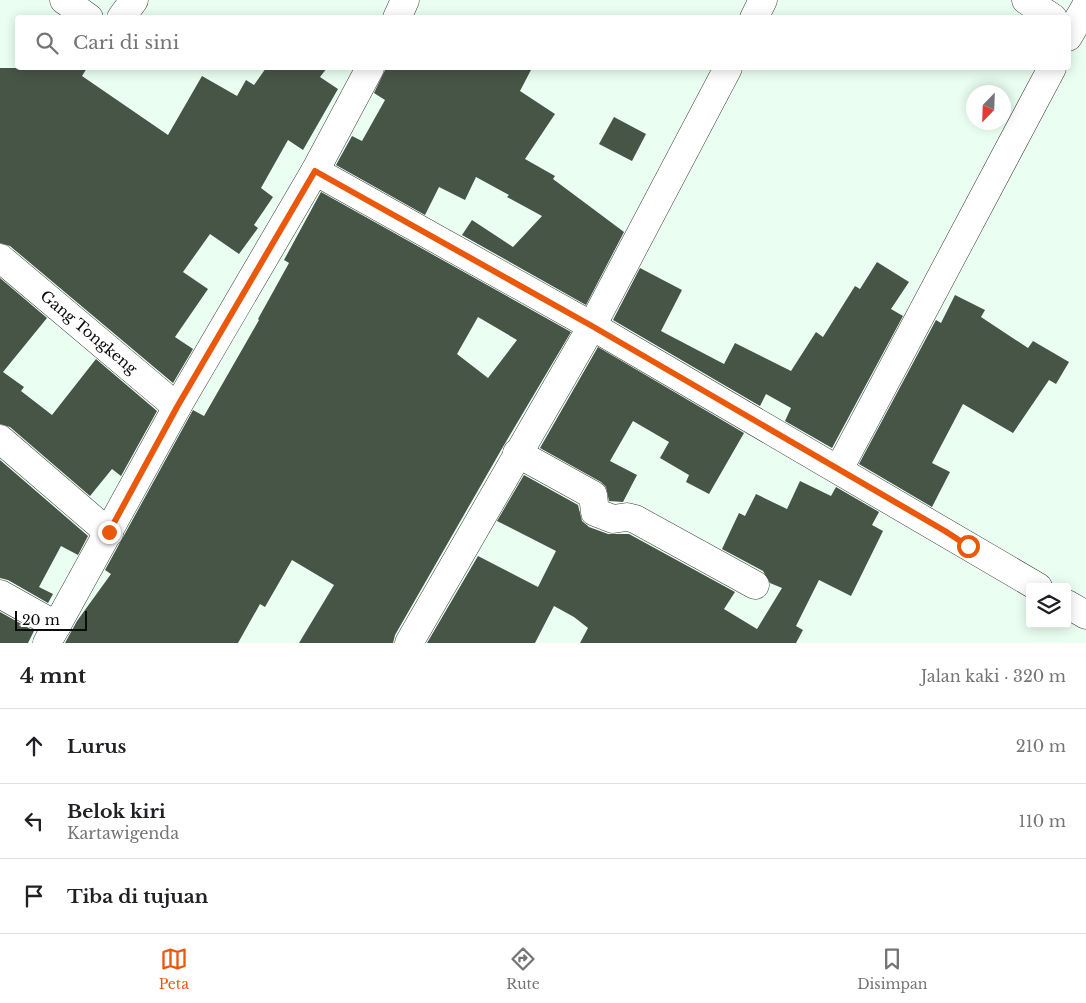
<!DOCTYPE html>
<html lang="id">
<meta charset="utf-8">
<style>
:root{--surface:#fff;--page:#f6f6f6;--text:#202124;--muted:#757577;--line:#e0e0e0;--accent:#ea580c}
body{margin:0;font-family:"Libre Baskerville",serif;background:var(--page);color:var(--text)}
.controls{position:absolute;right:15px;bottom:15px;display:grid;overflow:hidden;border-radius:5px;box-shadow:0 2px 12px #0003}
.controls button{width:45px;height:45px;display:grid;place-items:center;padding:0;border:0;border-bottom:1px solid var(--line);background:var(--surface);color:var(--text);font:25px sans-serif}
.compass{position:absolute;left:966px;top:85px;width:45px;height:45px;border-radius:50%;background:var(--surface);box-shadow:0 2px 12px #0003;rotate:203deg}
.scale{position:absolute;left:15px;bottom:12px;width:72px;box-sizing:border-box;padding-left:5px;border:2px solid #0b0b0b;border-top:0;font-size:14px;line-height:18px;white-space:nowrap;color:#0b0b0b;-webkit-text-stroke:4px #fff;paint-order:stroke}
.stop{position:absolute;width:15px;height:15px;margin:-11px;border:4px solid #ea580c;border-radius:50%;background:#fff}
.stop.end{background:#ea580c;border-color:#fff;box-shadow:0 1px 5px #0008}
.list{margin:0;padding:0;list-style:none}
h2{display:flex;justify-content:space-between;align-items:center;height:65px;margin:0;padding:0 20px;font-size:21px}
h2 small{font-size:16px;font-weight:400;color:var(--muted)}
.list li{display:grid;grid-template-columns:32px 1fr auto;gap:15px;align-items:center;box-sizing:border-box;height:75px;padding:0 20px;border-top:1px solid var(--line)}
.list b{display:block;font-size:19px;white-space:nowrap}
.list p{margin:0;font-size:16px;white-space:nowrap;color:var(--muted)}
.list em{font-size:16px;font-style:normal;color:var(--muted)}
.icon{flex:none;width:28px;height:28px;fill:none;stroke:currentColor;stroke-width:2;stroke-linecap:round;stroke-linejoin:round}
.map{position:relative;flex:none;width:1086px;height:643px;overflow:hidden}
.search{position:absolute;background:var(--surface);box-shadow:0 2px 12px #0003;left:15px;right:15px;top:15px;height:55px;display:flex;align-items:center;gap:12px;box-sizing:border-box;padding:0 18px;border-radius:5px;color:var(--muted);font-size:19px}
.sheet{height:290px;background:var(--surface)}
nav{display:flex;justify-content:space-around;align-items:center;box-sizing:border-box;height:70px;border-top:1px solid var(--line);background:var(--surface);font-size:14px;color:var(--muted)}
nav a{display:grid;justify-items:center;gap:2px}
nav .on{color:var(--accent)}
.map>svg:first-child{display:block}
.building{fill:#475547;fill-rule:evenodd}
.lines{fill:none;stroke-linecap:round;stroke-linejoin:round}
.minor-casing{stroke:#3e3e3e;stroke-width:29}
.tertiary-casing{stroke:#3e3e3e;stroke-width:29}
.minor{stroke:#fff;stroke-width:28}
.tertiary{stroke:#fff;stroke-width:28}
.route{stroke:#ea580c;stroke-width:6}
.labels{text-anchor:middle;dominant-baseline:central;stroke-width:5;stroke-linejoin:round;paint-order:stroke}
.street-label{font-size:15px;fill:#0b0b0b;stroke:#fff}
</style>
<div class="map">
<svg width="1086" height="643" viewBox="0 0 1086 643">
<rect width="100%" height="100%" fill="#eafff2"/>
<g class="building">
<polygon points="0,68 87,68 82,76 168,135 202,76 237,96 246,80 254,85 266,68 327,68 320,77 338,89 303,150 288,140 261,188 273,197 254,225 258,228 239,254 210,234 183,272 208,289 175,337 193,349 173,383 10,246 0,243"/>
<polygon points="386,68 532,68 520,91 555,114 525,159 555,176 553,179 624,232 586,305 462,235 472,220 513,247 542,216 507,197 509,195 476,177 465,200 439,187 425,215 336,165 352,136 362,141 385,100 374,93"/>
<polygon points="614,117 646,134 632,161 599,144"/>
<path d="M 321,192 L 571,332 L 504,445 L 395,635 L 393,643 L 299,643 L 334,585 L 292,560 L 265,607 L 260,604 L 238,643 L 65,643 L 77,621 L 111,574 L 105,570 L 193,410 L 204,416 L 259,320 L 258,319 L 289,263 L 284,260 ZM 478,317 L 517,340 L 488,378 L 457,354 Z"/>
<polygon points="877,262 909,282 891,309 903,316 832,448 785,421 791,408 766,394 760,406 613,320 640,268 682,290 661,331 724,364 735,343 791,371 816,332 823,337 855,286 860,289"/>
<polygon points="0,278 47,318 3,372 24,387 21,391 52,415 96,359 157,411 121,476 112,469 90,496 10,427 0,424"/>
<polygon points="955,295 985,310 981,317 1028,348 1033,341 1069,362 1056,384 1049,380 1013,433 963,404 932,463 950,472 932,507 859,464 936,320 941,323"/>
<polygon points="598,347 744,433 709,494 686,482 689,475 660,458 669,442 633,421 610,461 637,475 623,502 609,501 606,487 601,482 540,448"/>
<polygon points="0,460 88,536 78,555 61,546 39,587 53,594 48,603 8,580 0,578"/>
<polygon points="524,475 578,505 582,521 589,527 608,534 629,534 735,592 724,609 757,629 782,588 770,583 763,571 722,549 739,513 745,516 756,494 787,509 800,481 831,496 836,487 879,512 872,525 883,531 851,596 819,580 796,626 803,630 796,643 580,643 588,628 574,617 554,606 535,643 427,643 478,556 538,587 556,551 497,521"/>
<polygon points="0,612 34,631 28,643 0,643"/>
</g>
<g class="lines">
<defs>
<g id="minor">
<polyline points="64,0 89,18"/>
<polyline points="1026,0 1053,18"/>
<polyline points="121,18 134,0"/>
<polyline points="754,18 763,0"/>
<polyline points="1068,37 1086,6"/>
<polyline points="315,171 592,326 1038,587"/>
<polyline points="0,258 177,407"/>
<polyline points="0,439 109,533"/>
<polyline points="517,453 593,495 595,512 613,519 627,517 635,519 755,585"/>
<polyline points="839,469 1052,68"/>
<polyline points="0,594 57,626"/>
<polyline points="1067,604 1086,615"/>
<polyline points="409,643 592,326 728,68"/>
</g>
<g id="tertiary">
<polyline points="397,18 405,0"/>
<polyline points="47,643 177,407 315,171 370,68"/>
</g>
</defs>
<use href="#minor" class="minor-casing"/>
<use href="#tertiary" class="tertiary-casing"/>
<use href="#minor" class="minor"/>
<use href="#tertiary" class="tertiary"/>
</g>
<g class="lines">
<polyline class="route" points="109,532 177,407 315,171 592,326 945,531 968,546"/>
</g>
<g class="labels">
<g class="street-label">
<text transform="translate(89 332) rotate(40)">Gang Tongkeng</text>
</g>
</g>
</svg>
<div class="controls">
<button><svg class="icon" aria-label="layers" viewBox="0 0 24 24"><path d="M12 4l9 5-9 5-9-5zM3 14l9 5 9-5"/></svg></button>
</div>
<svg class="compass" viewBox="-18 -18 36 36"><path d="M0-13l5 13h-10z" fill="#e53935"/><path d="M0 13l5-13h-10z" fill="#757577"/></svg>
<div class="scale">20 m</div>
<div class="stop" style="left:968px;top:546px"></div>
<div class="stop end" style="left:109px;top:532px"></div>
<div class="search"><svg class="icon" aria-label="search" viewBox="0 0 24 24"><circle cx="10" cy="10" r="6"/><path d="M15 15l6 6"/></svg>Cari di sini</div>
</div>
<section class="sheet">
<h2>4 mnt<small>Jalan kaki · 320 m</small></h2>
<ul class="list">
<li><svg class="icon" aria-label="ahead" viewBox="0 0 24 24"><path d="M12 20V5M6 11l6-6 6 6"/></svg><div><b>Lurus</b></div><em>210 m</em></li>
<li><svg class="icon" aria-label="left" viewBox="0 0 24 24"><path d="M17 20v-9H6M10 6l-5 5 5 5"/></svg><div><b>Belok kiri</b><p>Kartawigenda</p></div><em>110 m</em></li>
<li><svg class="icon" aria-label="arrive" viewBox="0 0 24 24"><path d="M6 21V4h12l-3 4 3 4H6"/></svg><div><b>Tiba di tujuan</b></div></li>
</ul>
</section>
<nav>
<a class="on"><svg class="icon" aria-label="map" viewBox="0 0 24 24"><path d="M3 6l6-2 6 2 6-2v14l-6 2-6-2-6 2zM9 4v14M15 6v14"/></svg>Peta</a>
<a><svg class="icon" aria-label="directions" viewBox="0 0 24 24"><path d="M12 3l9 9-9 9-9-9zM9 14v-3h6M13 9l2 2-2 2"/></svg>Rute</a>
<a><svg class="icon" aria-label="saved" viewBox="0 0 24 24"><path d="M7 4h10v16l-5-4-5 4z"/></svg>Disimpan</a>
</nav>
